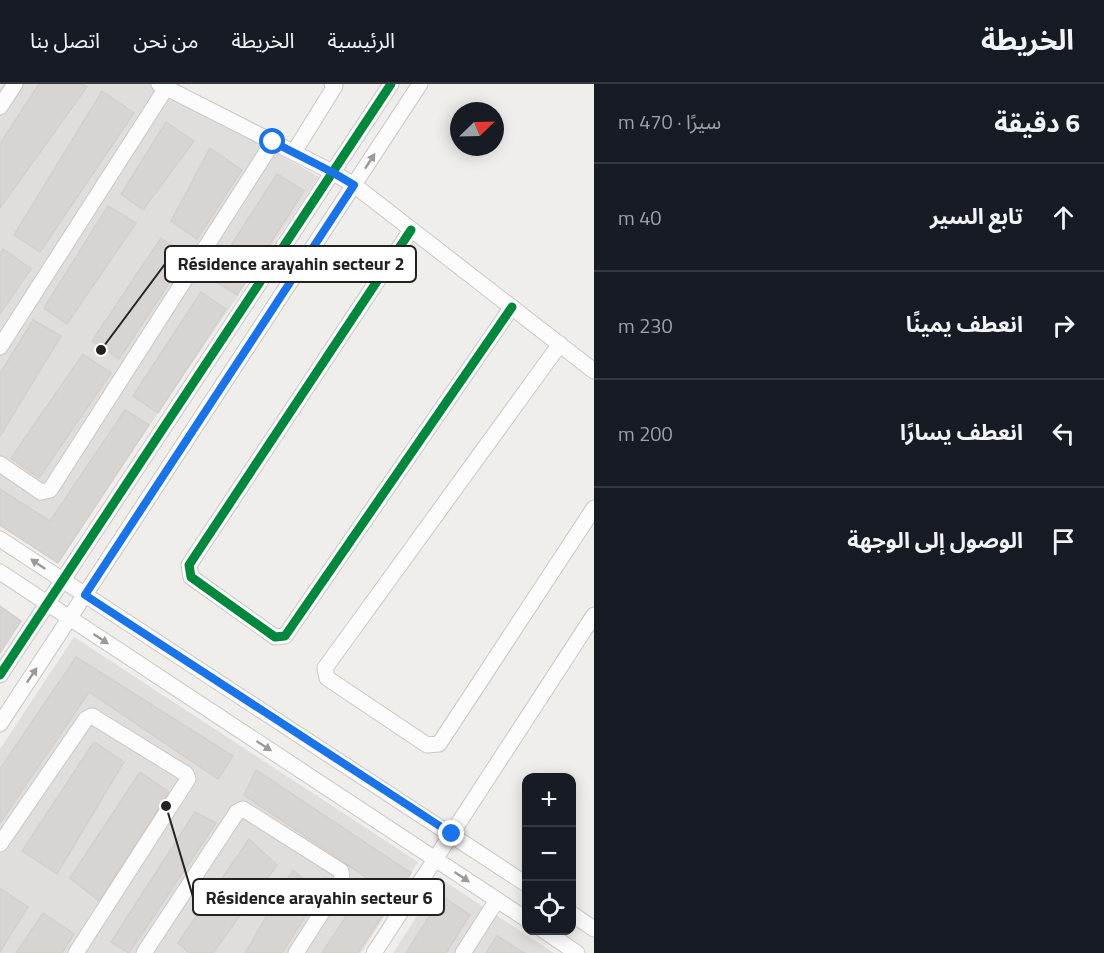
<!DOCTYPE html>
<html lang="ar">
<meta charset="utf-8">
<style>
:root{--surface:#171b24;--page:#242831;--text:#f1f3f6;--muted:#9ea1a6;--line:#363941}
body{margin:0;font-family:"Titillium Web","Noto Sans Arabic",sans-serif;background:var(--page);color:var(--text);direction:rtl}
.controls{position:absolute;right:18px;bottom:18px;display:grid;overflow:hidden;border-radius:12px;box-shadow:0 3px 15px #0003}
.controls button{width:54px;height:54px;display:grid;place-items:center;padding:0;border:0;border-bottom:2px solid var(--line);background:var(--surface);color:var(--text);font:30px sans-serif}
.compass{position:absolute;left:450px;top:18px;width:54px;height:54px;border-radius:50%;background:var(--surface);box-shadow:0 3px 15px #0003;rotate:67deg}
.stop{position:absolute;width:18px;height:18px;margin:-14px;border:4px solid #1a73e8;border-radius:50%;background:#fff}
.stop.end{background:#1a73e8;border-color:#fff;box-shadow:0 2px 6px #0008}
.list{margin:0;padding:0;list-style:none}
h2{display:flex;justify-content:space-between;align-items:center;height:78px;margin:0;padding:0 24px;font-size:26px}
h2 small{font-size:20px;font-weight:400;color:var(--muted)}
.list li{display:grid;grid-template-columns:39px 1fr auto;gap:18px;align-items:center;box-sizing:border-box;height:108px;padding:0 24px;border-top:2px solid var(--line)}
.list b{display:block;font-size:22px;white-space:nowrap}
.list em{font-size:20px;font-style:normal;color:var(--muted)}
.icon{flex:none;width:33px;height:33px;fill:none;stroke:currentColor;stroke-width:2;stroke-linecap:round;stroke-linejoin:round}
.map{position:relative;flex:none;width:594px;height:869px;overflow:hidden;direction:ltr}
header{display:flex;align-items:center;gap:36px;box-sizing:border-box;height:84px;padding:0 30px;background:var(--surface);border-bottom:2px solid var(--line)}
header strong{font-size:28px}
nav{display:flex;gap:33px;margin-inline-start:auto;font-size:21px}
main{display:flex}
aside{flex:1;background:var(--surface)}
.map>svg:first-child{display:block}
.residential{fill:#dfdedc}
.building{fill:#d7d4d2;stroke:#d3d0cc;stroke-width:1.5}
.lines{fill:none;stroke-linecap:round;stroke-linejoin:round}
.street-casing{stroke:#c9c8c7;stroke-width:17}
.street{stroke:#fdfcfc;stroke-width:15}
.cycleway-casing{stroke:#fff;stroke-width:13}
.cycleway{stroke:#00873e;stroke-width:9}
.oneway{fill:#9a9a9a}
.route{stroke:#1a73e8;stroke-width:8}
.leader{fill:none;stroke:#222;stroke-width:2}
.callout-dot{fill:#222;stroke:#fff;stroke-width:2}
.callout{fill:#fff;stroke:#222;stroke-width:2}
.callout-label{font-size:18px;text-anchor:middle;font-weight:bold;fill:#222}
</style>
<header>
<strong>الخريطة</strong>
<nav><a>الرئيسية</a><a>الخريطة</a><a>من نحن</a><a>اتصل بنا</a></nav>
</header>
<main>
<aside>
<h2>6 دقيقة<small>سيرًا · 470 m</small></h2>
<ul class="list">
<li><svg class="icon" aria-label="ahead" viewBox="0 0 24 24"><path d="M12 20V5M6 11l6-6 6 6"/></svg><div><b>تابع السير</b></div><em>40 m</em></li>
<li><svg class="icon" aria-label="right" viewBox="0 0 24 24"><path d="M7 20v-9h11M14 6l5 5-5 5"/></svg><div><b>انعطف يمينًا</b></div><em>230 m</em></li>
<li><svg class="icon" aria-label="left" viewBox="0 0 24 24"><path d="M17 20v-9H6M10 6l-5 5 5 5"/></svg><div><b>انعطف يسارًا</b></div><em>200 m</em></li>
<li><svg class="icon" aria-label="arrive" viewBox="0 0 24 24"><path d="M6 21V4h12l-3 4 3 4H6"/></svg><div><b>الوصول إلى الوجهة</b></div></li>
</ul>
</aside>
<div class="map">
<svg width="594" height="869" viewBox="0 0 594 869">
<rect width="100%" height="100%" fill="#f0eeeb"/>
<g class="residential">
<polygon points="3,0 153,0 319,93 58,476 0,438 0,4"/>
<polygon points="74,553 418,778 361,869 0,869 0,665"/>
<polygon points="441,795 554,869 393,869"/>
</g>
<g class="building">
<polygon points="39,0 83,0 87,3 0,124 0,60"/>
<polygon points="102,7 134,29 40,168 14,151"/>
<polygon points="166,38 194,57 143,126 121,110"/>
<polygon points="210,64 242,86 197,155 171,137"/>
<polygon points="277,90 304,107 237,211 210,194"/>
<polygon points="108,122 136,139 67,240 44,224"/>
<polygon points="161,154 187,172 119,275 92,257"/>
<polygon points="3,165 31,185 0,230 0,170"/>
<polygon points="201,208 226,225 158,329 133,312"/>
<polygon points="33,236 61,252 0,352 0,290"/>
<polygon points="83,270 111,289 39,394 11,374"/>
<polygon points="125,326 149,341 58,479 0,441 0,405 50,437"/>
<polygon points="0,522 21,537 0,569"/>
<polygon points="76,573 233,672 218,695 89,608 0,739 0,685"/>
<polygon points="94,658 124,678 57,790 22,767"/>
<polygon points="256,686 411,789 358,869 322,869 370,796 244,711"/>
<polygon points="140,688 169,708 99,817 70,794"/>
<polygon points="195,728 216,739 129,869 111,858"/>
<polygon points="249,755 277,781 213,869 189,869 178,859"/>
<polygon points="293,786 320,809 282,869 245,869"/>
<polygon points="0,804 28,823 0,868"/>
<polygon points="442,812 470,831 446,869 406,869"/>
<polygon points="43,829 74,850 62,869 16,869"/>
<polygon points="497,852 525,869 486,869"/>
</g>
<g class="lines">
<defs>
<g id="street">
<polyline points="159,0 332,88 354,101 594,287"/>
<polyline points="0,23 15,0"/>
<polyline points="294,68 335,2 332,0"/>
<polyline points="411,146 189,481 191,493 275,553 285,552 512,223"/>
<polyline points="560,260 325,584 327,594 427,661 439,660 594,424"/>
<polyline points="0,263 166,4"/>
<polyline points="0,380 41,408 50,406 273,58"/>
<polyline points="0,455 526,800"/>
<polyline points="0,488 526,835"/>
<polyline points="0,591 391,0"/>
<polyline points="0,640 420,0"/>
<polyline points="0,760 86,635 92,632 186,690 188,695 76,869"/>
<polyline points="572,830 594,845"/>
<polyline points="543,846 577,869"/>
<polyline points="144,869 237,728 243,725 341,787 342,797 296,869"/>
<polyline points="374,869 594,531"/>
<polyline points="463,869 497,816"/>
</g>
</defs>
<use href="#street" class="street-casing"/>
<use href="#street" class="street"/>
<defs>
<g id="cycleway">
<polyline points="411,146 189,481 191,493 275,553 285,552 512,223"/>
<polyline points="0,591 391,0"/>
</g>
</defs>
<use href="#cycleway" class="cycleway-casing"/>
<use href="#cycleway" class="cycleway"/>
</g>
<defs><path id="oneway-solid" d="M-6-.8H1V-3.2L6.5 0L1 3.2V.8H-6Z" transform="scale(1.5)"/></defs>
<g class="oneway">
<use href="#oneway-solid" transform="translate(370 77) rotate(-57)"/>
<use href="#oneway-solid" transform="translate(38 480) rotate(-146)"/>
<use href="#oneway-solid" transform="translate(101 555) rotate(33)"/>
<use href="#oneway-solid" transform="translate(32 591) rotate(-56)"/>
<use href="#oneway-solid" transform="translate(264 662) rotate(33)"/>
<use href="#oneway-solid" transform="translate(462 793) rotate(34)"/>
</g>
<g class="lines">
<polyline class="route" points="273,58 332,88 354,101 85,511 452,750"/>
</g>
<path class="leader" d="M101 266L165 180M166 722L193 813"/>
<g class="callout-dot">
<circle cx="101" cy="266" r="6"/>
<circle cx="166" cy="722" r="6"/>
</g>
<g class="callout">
<rect x="165" y="162" width="251" height="36" rx="6"/>
<rect x="193" y="795" width="251" height="36" rx="6"/>
</g>
<g class="callout-label">
<text x="291" y="186">Résidence arayahin secteur 2</text>
<text x="319" y="820">Résidence arayahin secteur 6</text>
</g>
</svg>
<div class="controls">
<button>+</button>
<button>−</button>
<button><svg class="icon" aria-label="locate" viewBox="0 0 24 24"><circle cx="12" cy="12" r="6"/><path d="M12 2v4M12 18v4M2 12h4M18 12h4"/></svg></button>
</div>
<svg class="compass" viewBox="-18 -18 36 36"><path d="M0-13l5 13h-10z" fill="#e53935"/><path d="M0 13l5-13h-10z" fill="#9ea1a6"/></svg>
<div class="stop" style="left:273px;top:58px"></div>
<div class="stop end" style="left:452px;top:750px"></div>
</div>
</main>
